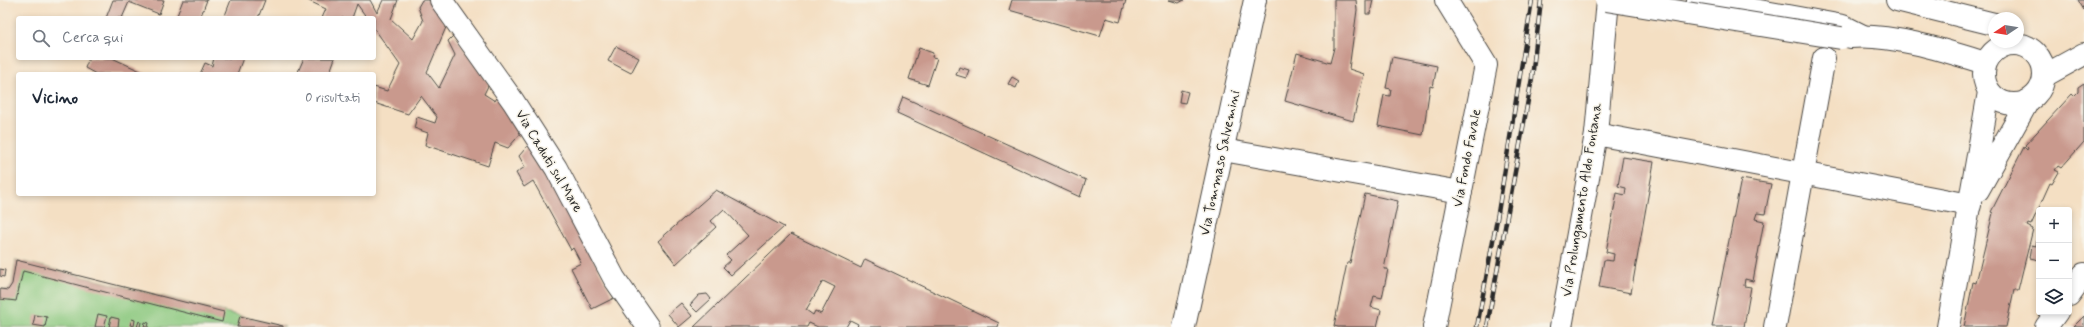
<!DOCTYPE html>
<html lang="it">
<meta charset="utf-8">
<style>
:root{--surface:#fff;--page:#f6f6f7;--text:#1f2937;--muted:#747a83;--line:#e0e1e3}
body{margin:0;font-family:Mynerve,sans-serif;background:var(--page);color:var(--text)}
.controls{position:absolute;right:12px;bottom:12px;display:grid;overflow:hidden;border-radius:4px;box-shadow:0 2px 6px #0003}
.controls button{width:36px;height:36px;display:grid;place-items:center;padding:0;border:0;border-bottom:1px solid var(--line);background:var(--surface);color:var(--text);font:20px sans-serif}
.compass{position:absolute;left:1988px;top:12px;width:36px;height:36px;border-radius:50%;background:var(--surface);box-shadow:0 2px 6px #0003;rotate:258deg}
.list{margin:0;padding:0;list-style:none}
h2{display:flex;justify-content:space-between;align-items:center;height:52px;margin:0;padding:0 16px;font-size:17px}
h2 small{font-size:13px;font-weight:400;color:var(--muted)}
.icon{flex:none;width:22px;height:22px;fill:none;stroke:currentColor;stroke-width:2;stroke-linecap:round;stroke-linejoin:round}
.map{position:relative;flex:none;width:2084px;height:327px;overflow:hidden}
.search{position:absolute;background:var(--surface);box-shadow:0 2px 6px #0003;left:16px;top:16px;width:360px;height:44px;display:flex;align-items:center;gap:10px;box-sizing:border-box;padding:0 14px;border-radius:4px;color:var(--muted);font-size:15px}
.panel{position:absolute;background:var(--surface);box-shadow:0 2px 6px #0003;left:16px;top:72px;width:360px;height:124px;border-radius:4px}
.map>svg:first-child{display:block}
.green{fill:#8ac87e;stroke:#5a7a54}
.building{fill:#c9998d;fill-rule:evenodd}
.lines{fill:none;stroke-linecap:round;stroke-linejoin:round}
.minor-casing{stroke:#494642;stroke-width:24}
.minor{stroke:#fff;stroke-width:22}
.rail-casing{stroke:#2b2b2b;stroke-width:4.5}
.rail{stroke:#f7f3e8;stroke-width:3;stroke-dasharray:9;stroke-linecap:butt}
.minor-bridge-casing{stroke:#494642;stroke-width:24;stroke-linecap:butt}
.minor-bridge{stroke:#fff;stroke-width:22}
.labels{text-anchor:middle;dominant-baseline:central;stroke-width:3;stroke-linejoin:round;paint-order:stroke}
.street-label{font-size:14px;fill:#2b2b2b;stroke:#f7f3e8}
</style>
<div class="map">
<svg width="2084" height="327" viewBox="0 0 2084 327">
<rect width="100%" height="100%" fill="#f7f3e8"/>
<filter id="ink" filterUnits="userSpaceOnUse"><feTurbulence type="fractalNoise" baseFrequency=".025" numOctaves="2"/><feDisplacementMap in="SourceGraphic" scale="8" xChannelSelector="R" yChannelSelector="G"/><feConvolveMatrix kernelMatrix="1 2 1 2 8 2 1 2 1" color-interpolation-filters="sRGB"/></filter>
<filter id="wash" filterUnits="userSpaceOnUse"><feTurbulence type="fractalNoise" baseFrequency=".012" numOctaves="4" result="noise"/><feDisplacementMap in="SourceGraphic" scale="16" xChannelSelector="R" yChannelSelector="G"/><feGaussianBlur stdDeviation="0.9" result="paint"/><feColorMatrix in="noise" values="0 0 0 0 0 0 0 0 0 0 0 0 0 0 0 0 0 1.4 0 .05"/><feComposite in="paint" operator="in"/></filter>
<g filter="url(#wash)">
<rect width="100%" height="100%" fill="#f4dfc3"/>
<polygon class="green" points="16,260 285,327 0,327 0,289 8,290 12,284"/>
<g id="blocks">
<g class="building">
<polygon points="113,0 164,0 159,14 129,2 122,18 106,18"/>
<polygon points="183,0 207,0 200,18 176,18"/>
<polygon points="231,0 265,0 258,18 224,18"/>
<polygon points="307,0 370,0 377,13 383,0 398,0 391,19 413,39 423,21 418,7 422,0 429,0 447,25 427,72 439,88 455,55 448,41 454,35 489,84 484,94 495,101 498,96 523,131 508,148 495,143 488,166 425,145 428,133 414,128 417,117 435,123 437,117 421,96 408,114 374,103 374,87 387,91 400,65 374,28 374,18 367,18 357,4 352,18 322,18 326,9"/>
<polygon points="1012,0 1126,0 1120,22 1106,18 1100,36 1009,10"/>
<polygon points="1169,0 1184,0 1179,3"/>
<polygon points="1334,0 1356,0 1357,10 1349,69 1364,74 1353,121 1285,101 1297,53 1330,63 1334,48"/>
<polygon points="1366,0 1373,0 1370,14 1366,14"/>
<polygon points="2078,0 2084,0 2084,10"/>
<polygon points="616,46 639,58 631,73 608,61"/>
<polygon points="919,48 933,53 932,57 937,58 928,85 909,79"/>
<polygon points="1392,57 1437,66 1433,87 1430,86 1423,135 1378,126 1384,95 1390,96 1391,89 1386,88"/>
<polygon points="89,58 112,58 147,74 96,74 85,68"/>
<polygon points="214,58 243,58 237,74 200,74 205,63 212,66"/>
<polygon points="304,58 335,58 330,72 334,74 297,74"/>
<polygon points="959,67 969,70 966,78 956,75"/>
<polygon points="1012,77 1019,81 1016,88 1008,84"/>
<polygon points="2084,83 2084,142 2061,168 2058,166 2055,170 2059,172 2052,184 2050,183 2031,225 2028,224 2027,226 2033,229 2018,290 2014,290 2006,327 1964,327 1973,282 1976,283 1993,213 1991,212 2024,147 2027,150 2028,148 2025,145 2072,94 2074,96 2078,92 2078,87"/>
<polygon points="1181,90 1188,92 1185,103 1179,102"/>
<polygon points="903,97 1086,180 1080,197 897,113"/>
<polygon points="531,142 614,298 592,309 571,268 581,263 573,248 571,250 533,181 524,187 516,173 525,167 519,156"/>
<polygon points="1623,157 1654,162 1631,293 1599,287 1604,260 1613,261 1614,254 1606,252 1617,193 1625,195 1626,188 1618,186"/>
<polygon points="1741,179 1771,184 1765,214 1757,213 1755,219 1764,221 1753,281 1745,279 1744,286 1751,287 1744,327 1712,327"/>
<polygon points="716,190 784,227 731,275 723,267 731,260 726,255 748,235 724,209 711,221 716,227 676,264 658,241"/>
<polygon points="1365,194 1398,201 1384,269 1388,269 1382,298 1374,296 1371,307 1381,310 1377,327 1338,327 1334,326 1347,263 1350,263"/>
<path d="M 791,234 L 861,268 L 865,259 L 999,323 L 998,327 L 857,327 L 858,324 L 850,320 L 846,327 L 818,327 L 809,323 L 807,327 L 694,327 ZM 823,281 L 835,287 L 821,314 L 815,311 L 813,315 L 806,310 Z"/>
<polygon points="2037,241 2039,242 2039,260 2030,258 2032,245 2036,246"/>
<polygon points="16,260 224,312 222,322 23,271 16,301 0,299 0,289 8,290 12,284"/>
<polygon points="0,269 5,270 4,277 0,276"/>
<polygon points="707,294 711,299 697,312 690,305 699,295"/>
<polygon points="681,303 692,316 679,327 668,314"/>
<polygon points="98,314 107,316 104,327 95,327"/>
<polygon points="35,315 47,317 45,327 33,325"/>
<polygon points="240,316 283,326 283,327 237,327"/>
<polygon points="2084,316 2084,327 2073,327"/>
<polygon points="111,317 119,319 118,327 109,327"/>
<polygon points="132,319 135,320 134,326 130,325"/>
<polygon points="139,321 141,322 140,327 137,327"/>
<polygon points="145,322 149,323 148,327 144,327"/>
</g>
</g>
</g>
<g filter="url(#ink)">
<use href="#blocks" fill-opacity="0" stroke="#494642" stroke-width="1"/>
<g class="lines">
<defs>
<g id="minor">
<polyline points="441,0 513,101 556,168 614,278 648,327"/>
<polyline points="1698,0 1843,26 1863,36"/>
<polyline points="1897,0 1994,24"/>
<path d="M 1850,37 C 1890,33 1946,51 1985,63"/>
<circle cx="2014" cy="74" r="30"/>
<polyline points="2044,76 2084,54"/>
<polyline points="1596,134 1970,205"/>
<polyline points="1223,150 1461,192"/>
<polyline points="1978,190 2028,101"/>
<polyline points="2069,295 2084,274"/>
<polyline points="1184,327 1255,0"/>
<polyline points="1434,327 1486,65 1446,0"/>
<polyline points="1561,327 1596,134 1608,0"/>
<polyline points="1775,327 1824,58"/>
<polyline points="1948,327 1989,92"/>
<polyline points="2046,327 2057,312"/>
</g>
</defs>
<use href="#minor" class="minor-casing"/>
<use href="#minor" class="minor"/>
<defs>
<g id="rail">
<polyline points="1477,327 1497,219 1532,0"/>
<polyline points="1487,327 1532,78 1541,0"/>
</g>
</defs>
<use href="#rail" class="rail-casing"/>
<use href="#rail" class="rail"/>
<defs>
<polyline id="minor-bridge" points="1606,0 1841,38"/>
</defs>
<use href="#minor-bridge" class="minor-bridge-casing"/>
<use href="#minor-bridge" class="minor-bridge"/>
</g>
</g>
<g class="labels">
<g class="street-label">
<text transform="translate(1467 158) rotate(-79)">Via Fondo Favale</text>
<text transform="translate(549 161) rotate(59)">Via Caduti sul Mare</text>
<text transform="translate(1220 163) rotate(-78)">Via Tommaso Salvemini</text>
<text transform="translate(1582 200) rotate(-81)">Via Prolungamento Aldo Fontana</text>
</g>
</g>
</svg>
<div class="controls">
<button>+</button>
<button>−</button>
<button><svg class="icon" aria-label="layers" viewBox="0 0 24 24"><path d="M12 4l9 5-9 5-9-5zM3 14l9 5 9-5"/></svg></button>
</div>
<svg class="compass" viewBox="-18 -18 36 36"><path d="M0-13l5 13h-10z" fill="#e53935"/><path d="M0 13l5-13h-10z" fill="#747a83"/></svg>
<div class="search"><svg class="icon" aria-label="search" viewBox="0 0 24 24"><circle cx="10" cy="10" r="6"/><path d="M15 15l6 6"/></svg>Cerca qui</div>
<section class="panel">
<h2>Vicino<small>0 risultati</small></h2>
<ul class="list">
</ul>
</section>
</div>
